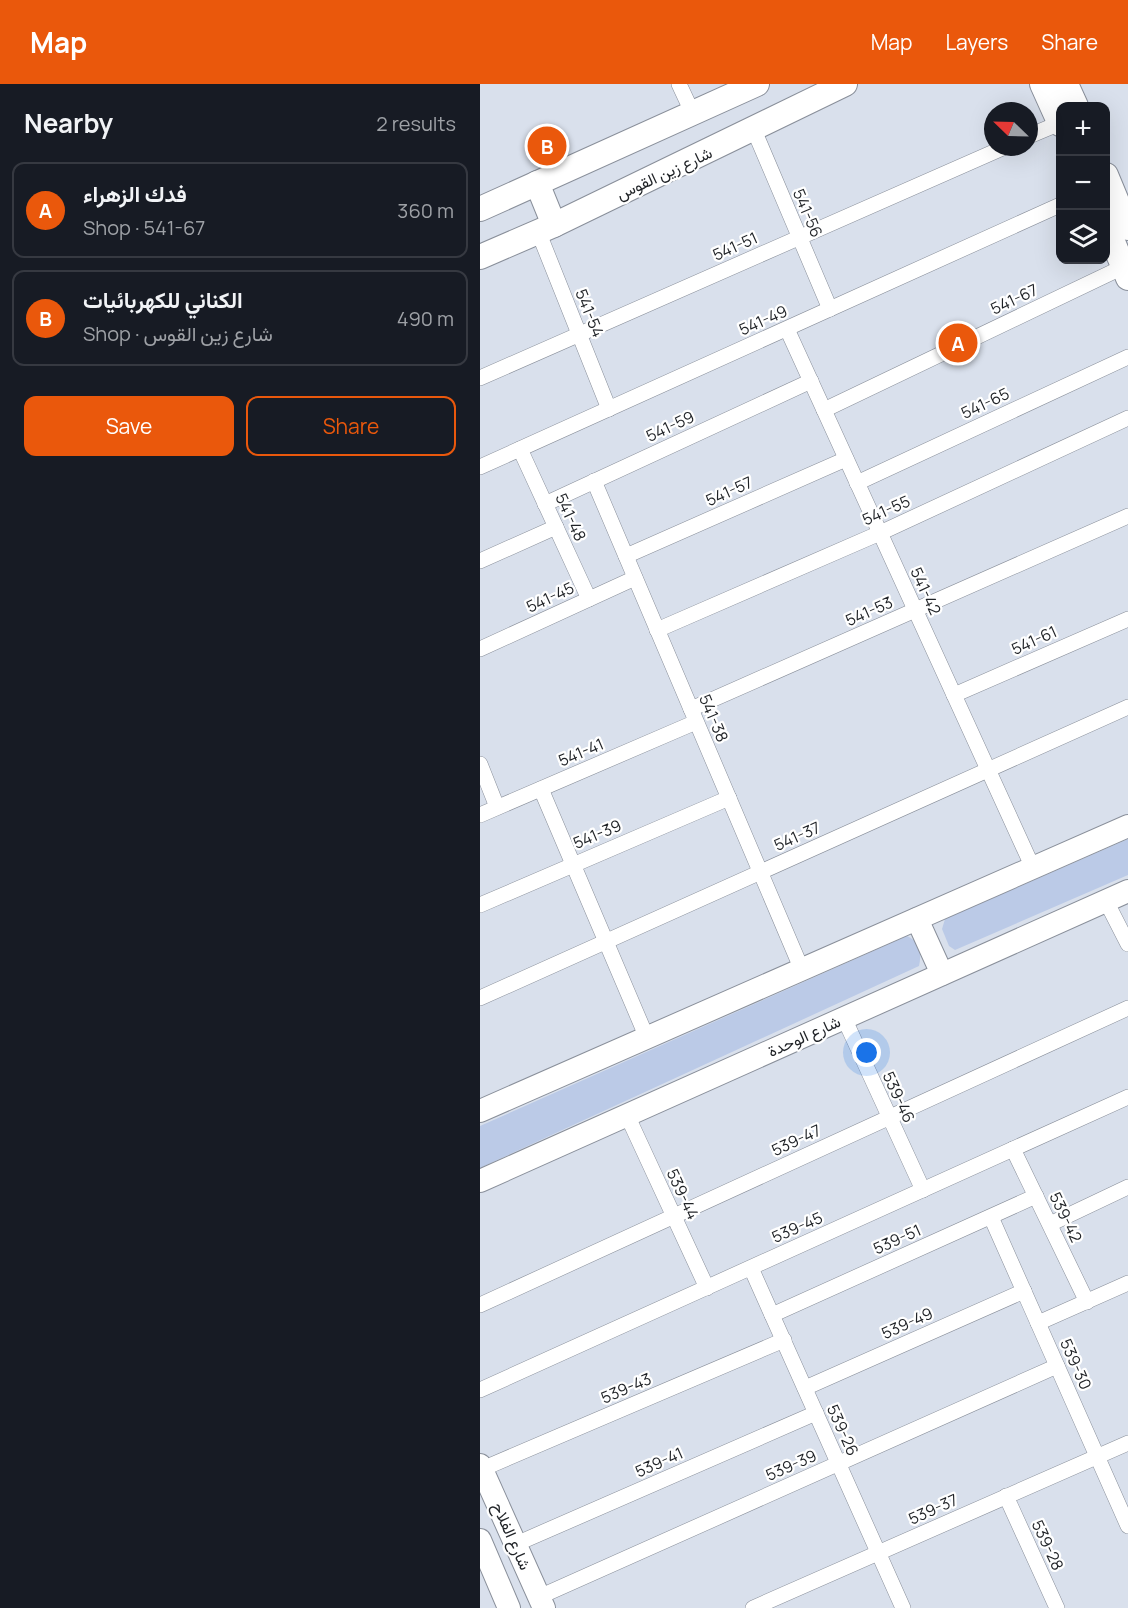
<!DOCTYPE html>
<meta charset="utf-8">
<style>
:root{--surface:#171b24;--page:#20242c;--text:#f1f3f6;--muted:#9ea1a6;--line:#363941;--accent:#ea580c}
body{margin:0;font-family:Manrope,Vazirmatn,sans-serif;background:var(--page);color:var(--text)}
.controls{position:absolute;right:18px;top:18px;display:grid;overflow:hidden;border-radius:12px;box-shadow:0 6px 24px #0002}
.controls button{width:54px;height:54px;display:grid;place-items:center;padding:0;border:0;border-bottom:2px solid var(--line);background:var(--surface);color:var(--text);font:30px sans-serif}
.compass{position:absolute;left:504px;top:18px;width:54px;height:54px;border-radius:50%;background:var(--surface);box-shadow:0 6px 24px #0002;rotate:293deg}
.you{position:absolute;left:387px;top:969px;width:21px;height:21px;margin:-15px;border:4px solid #fff;border-radius:50%;background:#1a73e8;box-shadow:0 0 0 9px #1a73e833}
.badge{display:grid;place-items:center;width:39px;height:39px;border-radius:50%;background:var(--accent);color:#fff;font-size:20px;font-weight:700}
.pin{position:absolute;translate:-50% -50%;border:3px solid #fff;box-shadow:0 2px 6px #0006}
.list{margin:0;padding:0;list-style:none}
h2{display:flex;justify-content:space-between;align-items:center;height:78px;margin:0;padding:0 24px;font-size:26px}
h2 small{font-size:20px;font-weight:400;color:var(--muted)}
.list li{display:grid;grid-template-columns:39px 1fr auto;gap:18px;align-items:center;box-sizing:border-box;height:96px;margin:0 12px 12px;padding:0 12px;border:2px solid var(--line);border-radius:12px}
.list b{display:block;font-size:22px;white-space:nowrap}
.list p{margin:0;font-size:20px;white-space:nowrap;color:var(--muted)}
.list em{font-size:20px;font-style:normal;color:var(--muted)}
.actions{display:flex;gap:12px;padding:18px 24px}
.actions a{flex:1;padding:14px 0;border:2px solid var(--accent);border-radius:12px;text-align:center;font-size:21px;color:var(--accent)}
.actions .main{background:var(--accent);color:#fff}
.icon{flex:none;width:33px;height:33px;fill:none;stroke:currentColor;stroke-width:2;stroke-linecap:round;stroke-linejoin:round}
.map{position:relative;flex:none;width:648px;height:1524px;overflow:hidden}
header{display:flex;align-items:center;gap:36px;box-sizing:border-box;height:84px;padding:0 30px;background:var(--accent);color:#fff}
header strong{font-size:28px}
nav{display:flex;gap:33px;margin-inline-start:auto;font-size:21px}
main{display:flex}
aside{flex:1;background:var(--surface)}
.map>svg:first-child{display:block}
.green{fill:#bbcae7}
.lines{fill:none;stroke-linecap:round;stroke-linejoin:round}
.street-casing{stroke:#898f9a;stroke-width:16}
.secondary-casing{stroke:#898f9a;stroke-width:24}
.primary-casing{stroke:#898f9a;stroke-width:26}
.street{stroke:#fff;stroke-width:15}
.secondary{stroke:#fff;stroke-width:22}
.primary{stroke:#fff;stroke-width:24}
.labels{text-anchor:middle;dominant-baseline:central;stroke-width:4.5;stroke-linejoin:round;paint-order:stroke}
.street-label{font-size:16px;fill:#1f2226;stroke:#fff}
</style>
<header>
<strong>Map</strong>
<nav><a>Map</a><a>Layers</a><a>Share</a></nav>
</header>
<main>
<aside>
<h2>Nearby<small>2 results</small></h2>
<ul class="list">
<li><span class="badge">A</span><div><b>فدك الزهراء</b><p>Shop · 541-67</p></div><em>360 m</em></li>
<li><span class="badge">B</span><div><b>الكناني للكهربائيات</b><p>Shop · شارع زين القوس</p></div><em>490 m</em></li>
</ul>
<div class="actions"><a class="main">Save</a><a>Share</a></div>
</aside>
<div class="map">
<svg width="648" height="1524" viewBox="0 0 648 1524">
<rect width="100%" height="100%" fill="#d9e0ec"/>
<g class="green">
<polygon points="648,755 648,791 475,866 469,862 462,845 465,835"/>
<path d="M 427,852 C 440,858 442,869 439,882 L 0,1084 L 0,1042 Z"/>
</g>
<g class="lines">
<defs>
<g id="street">
<polyline points="199,0 213,30"/>
<polyline points="274,46 350,225"/>
<polyline points="549,52 580,39"/>
<polyline points="58,147 129,325"/>
<polyline points="307,245 553,784"/>
<polyline points="0,294 525,63"/>
<polyline points="344,326 643,183"/>
<polyline points="40,365 109,515"/>
<polyline points="0,383 580,121"/>
<polyline points="114,397 322,886"/>
<polyline points="377,399 648,273"/>
<polyline points="65,420 331,297"/>
<polyline points="146,472 366,375"/>
<polyline points="0,477 76,443"/>
<polyline points="177,546 400,449 648,334"/>
<polyline points="0,565 155,494"/>
<polyline points="474,611 648,535"/>
<polyline points="211,625 648,432"/>
<polyline points="0,680 17,723"/>
<polyline points="61,705 167,954"/>
<polyline points="0,731 216,638"/>
<polyline points="626,817 648,860"/>
<polyline points="0,821 249,714"/>
<polyline points="0,914 648,623"/>
<polyline points="364,934 443,1106"/>
<polyline points="147,1031 227,1204"/>
<polyline points="533,1065 607,1218"/>
<polyline points="511,1133 648,1442"/>
<polyline points="570,1140 648,1103"/>
<polyline points="271,1184 423,1524"/>
<polyline points="0,1221 648,924"/>
<polyline points="292,1231 556,1112"/>
<polyline points="558,1239 648,1199"/>
<polyline points="325,1304 544,1207"/>
<polyline points="0,1306 648,1013"/>
<polyline points="2,1385 304,1256"/>
<polyline points="526,1412 577,1524"/>
<polyline points="36,1460 336,1329"/>
<polyline points="59,1513 577,1282"/>
<polyline points="273,1524 648,1359"/>
</g>
<g id="secondary">
<polyline points="437,835 462,890"/>
<polyline points="0,1027 648,742"/>
<polyline points="0,1097 648,807"/>
<polyline points="0,1381 64,1524"/>
<polyline points="0,1456 29,1524"/>
</g>
<g id="primary">
<polyline points="562,0 580,40"/>
<polyline points="586,0 596,22"/>
<polyline points="626,91 648,144"/>
<polyline points="57,99 74,141"/>
<polyline points="0,125 277,0"/>
<polyline points="626,141 648,194"/>
<polyline points="0,173 74,141 365,0"/>
</g>
</defs>
<use href="#street" class="street-casing"/>
<use href="#secondary" class="secondary-casing"/>
<use href="#primary" class="primary-casing"/>
<use href="#street" class="street"/>
<use href="#secondary" class="secondary"/>
<use href="#primary" class="primary"/>
</g>
<g class="labels">
<g class="street-label">
<text transform="translate(184 89) rotate(-25)">شارع زين القوس</text>
<text transform="translate(328 129) rotate(67)">541-56</text>
<text transform="translate(255 162) rotate(-24)">541-51</text>
<text transform="translate(534 215) rotate(-25)">541-67</text>
<text transform="translate(110 229) rotate(68)">541-54</text>
<text transform="translate(283 236) rotate(-24)">541-49</text>
<text transform="translate(505 319) rotate(-25)">541-65</text>
<text transform="translate(190 342) rotate(-25)">541-59</text>
<text transform="translate(249 407) rotate(-24)">541-57</text>
<text transform="translate(406 426) rotate(-24)">541-55</text>
<text transform="translate(91 433) rotate(65)">541-48</text>
<text transform="translate(446 507) rotate(65)">541-42</text>
<text transform="translate(70 513) rotate(-25)">541-45</text>
<text transform="translate(389 527) rotate(-24)">541-53</text>
<text transform="translate(554 556) rotate(-24)">541-61</text>
<text transform="translate(234 634) rotate(67)">541-38</text>
<text transform="translate(101 668) rotate(-23)">541-41</text>
<text transform="translate(117 750) rotate(-23)">541-39</text>
<text transform="translate(317 752) rotate(-24)">541-37</text>
<text transform="translate(324 952) rotate(-24)">شارع الوحدة</text>
<text transform="translate(419 1013) rotate(65)">539-46</text>
<text transform="translate(316 1056) rotate(-25)">539-47</text>
<text transform="translate(203 1110) rotate(65)">539-44</text>
<text transform="translate(586 1133) rotate(64)">539-42</text>
<text transform="translate(317 1143) rotate(-24)">539-45</text>
<text transform="translate(417 1155) rotate(-24)">539-51</text>
<text transform="translate(427 1239) rotate(-24)">539-49</text>
<text transform="translate(596 1280) rotate(66)">539-30</text>
<text transform="translate(146 1304) rotate(-23)">539-43</text>
<text transform="translate(363 1346) rotate(66)">539-26</text>
<text transform="translate(179 1378) rotate(-24)">539-41</text>
<text transform="translate(311 1381) rotate(-24)">539-39</text>
<text transform="translate(453 1425) rotate(-24)">539-37</text>
<text transform="translate(32 1452) rotate(66)">شارع الفلاح</text>
<text transform="translate(568 1461) rotate(65)">539-28</text>
</g>
</g>
</svg>
<div class="controls">
<button>+</button>
<button>−</button>
<button><svg class="icon" aria-label="layers" viewBox="0 0 24 24"><path d="M12 4l9 5-9 5-9-5zM3 14l9 5 9-5"/></svg></button>
</div>
<svg class="compass" viewBox="-18 -18 36 36"><path d="M0-13l5 13h-10z" fill="#e53935"/><path d="M0 13l5-13h-10z" fill="#9ea1a6"/></svg>
<div class="you"></div>
<div class="pin badge" style="left:478px;top:259px">A</div>
<div class="pin badge" style="left:67px;top:62px">B</div>
</div>
</main>
